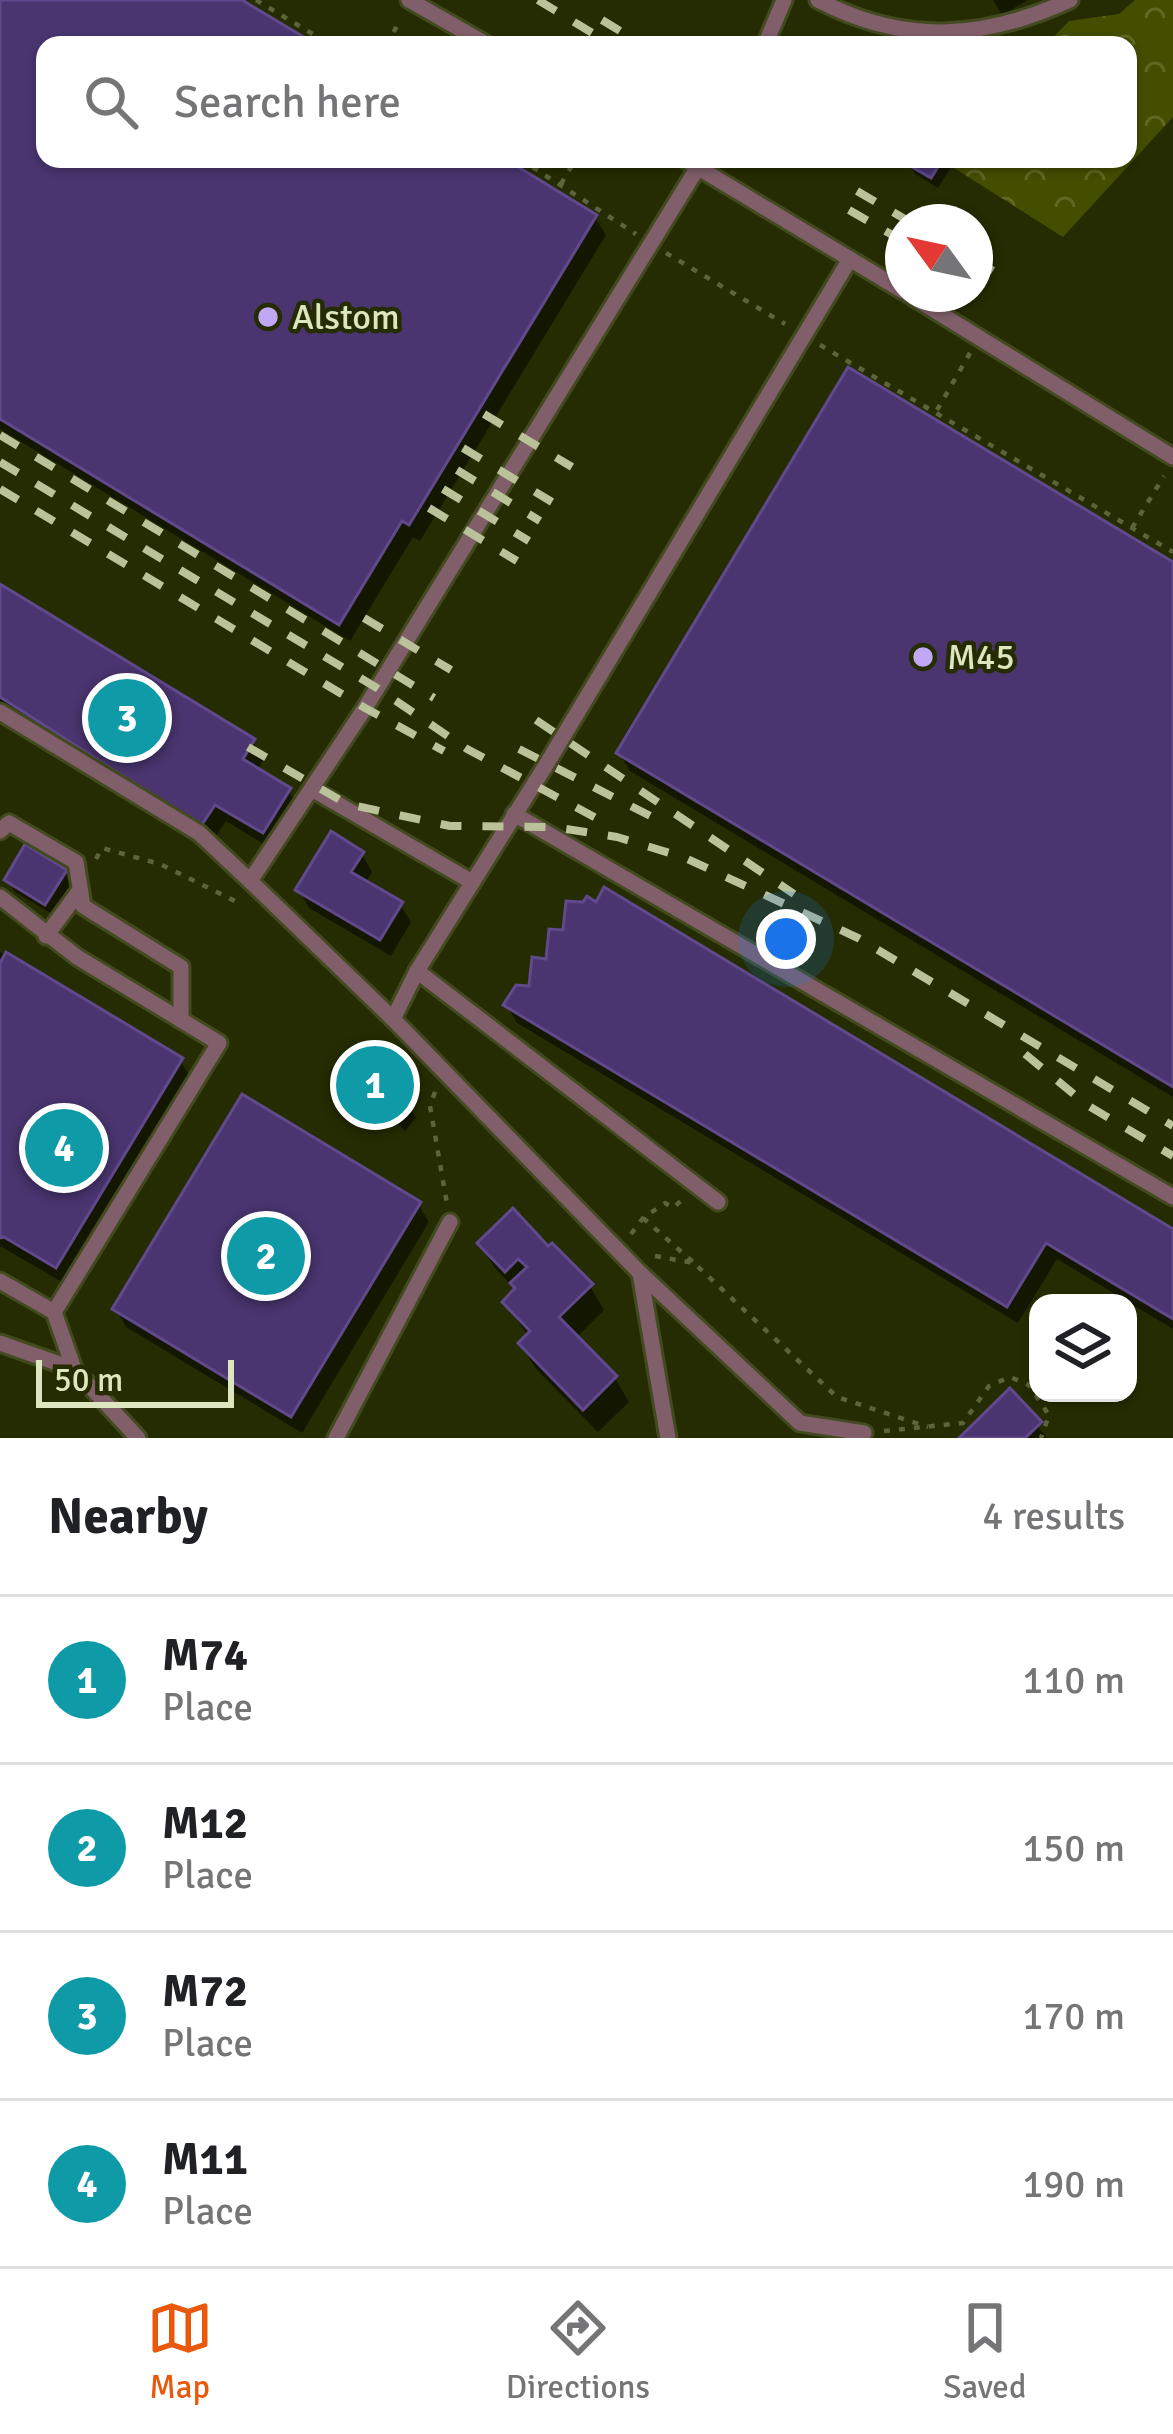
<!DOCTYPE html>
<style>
:root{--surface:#fff;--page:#f6f6f6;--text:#202124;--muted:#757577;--line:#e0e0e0;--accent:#ea580c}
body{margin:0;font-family:Signika,sans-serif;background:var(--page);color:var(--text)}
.controls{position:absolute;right:36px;bottom:36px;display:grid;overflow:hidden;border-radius:24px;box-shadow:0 3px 9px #0004}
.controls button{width:108px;height:108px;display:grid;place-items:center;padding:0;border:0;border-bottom:3px solid var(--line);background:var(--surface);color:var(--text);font:60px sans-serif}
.compass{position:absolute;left:885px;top:204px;width:108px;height:108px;border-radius:50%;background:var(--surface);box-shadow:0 3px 9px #0004;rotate:303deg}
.scale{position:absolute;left:36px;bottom:30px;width:198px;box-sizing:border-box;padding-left:12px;border:6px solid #dde6be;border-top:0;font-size:33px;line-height:42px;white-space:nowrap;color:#dde6be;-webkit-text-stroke:9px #262c01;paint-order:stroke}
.you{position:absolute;left:786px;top:939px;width:42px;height:42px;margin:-30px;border:9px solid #fff;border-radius:50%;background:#1a73e8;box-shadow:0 0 0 18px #1a73e833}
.badge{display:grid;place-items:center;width:78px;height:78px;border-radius:50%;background:var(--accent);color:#fff;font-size:39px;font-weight:700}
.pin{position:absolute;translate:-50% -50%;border:6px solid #fff;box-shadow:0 3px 12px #0006}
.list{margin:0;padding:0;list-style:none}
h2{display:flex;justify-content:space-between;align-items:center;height:156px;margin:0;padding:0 48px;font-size:51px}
h2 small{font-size:39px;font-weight:400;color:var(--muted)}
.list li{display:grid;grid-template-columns:78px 1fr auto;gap:36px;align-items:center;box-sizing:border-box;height:168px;padding:0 48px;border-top:3px solid var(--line)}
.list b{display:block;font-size:45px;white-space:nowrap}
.list p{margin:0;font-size:39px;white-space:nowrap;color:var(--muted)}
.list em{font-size:39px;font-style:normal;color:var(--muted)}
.icon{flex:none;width:66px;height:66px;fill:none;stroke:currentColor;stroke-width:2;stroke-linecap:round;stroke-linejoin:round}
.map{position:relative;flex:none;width:1173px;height:1438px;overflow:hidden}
.search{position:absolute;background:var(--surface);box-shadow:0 3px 9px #0004;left:36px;right:36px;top:36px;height:132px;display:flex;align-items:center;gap:30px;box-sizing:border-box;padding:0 42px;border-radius:24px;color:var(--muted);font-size:45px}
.sheet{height:828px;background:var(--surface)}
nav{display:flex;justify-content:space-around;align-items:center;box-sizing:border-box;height:168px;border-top:3px solid var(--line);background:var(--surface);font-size:33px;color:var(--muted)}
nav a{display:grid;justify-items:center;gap:6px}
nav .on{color:var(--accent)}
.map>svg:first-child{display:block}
.forest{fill:url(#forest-crowns)}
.shadow{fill:#0007}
.building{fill:#4a3570;stroke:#60498c;stroke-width:3}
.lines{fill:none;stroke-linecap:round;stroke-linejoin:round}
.lane-casing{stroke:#434a1f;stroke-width:21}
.path{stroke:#5d643a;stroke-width:4.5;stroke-dasharray:6 9;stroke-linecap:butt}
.lane{stroke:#805f6a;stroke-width:15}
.rail{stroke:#bac29a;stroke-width:8;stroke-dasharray:21 21;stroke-linecap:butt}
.poi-dot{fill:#c0a8f4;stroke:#262c01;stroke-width:4.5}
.labels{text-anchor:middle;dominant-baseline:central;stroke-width:9;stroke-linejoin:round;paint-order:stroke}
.poi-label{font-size:36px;fill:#dde6be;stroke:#262c01;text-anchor:start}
</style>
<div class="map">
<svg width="1173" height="1438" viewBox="0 0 1173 1438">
<defs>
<pattern id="forest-crowns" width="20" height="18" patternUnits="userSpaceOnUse" patternTransform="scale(3)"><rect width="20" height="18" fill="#434e00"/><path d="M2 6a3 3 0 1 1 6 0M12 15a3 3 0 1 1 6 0" fill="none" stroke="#5e6823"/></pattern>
</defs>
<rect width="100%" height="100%" fill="#262c01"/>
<polygon class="forest" points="1135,0 1173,0 1173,117 1063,237 951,166 956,159 1128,159 1128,45 1046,45 1069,21 1119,14"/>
<g class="shadow">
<polygon points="0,0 237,0 311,45 45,45 45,159 499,159 595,217 606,235 420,541 413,537 350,641 0,429"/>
<polygon points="993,0 1028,0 1002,15"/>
<polygon points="911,159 956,159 938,188 915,174 908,163"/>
<polygon points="1173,565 1173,1097 630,771 619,753"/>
<polygon points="0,588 253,741 263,760 257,771 288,790 299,808 273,850 226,821 212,842 0,707"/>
<polygon points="362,854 372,872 365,884 400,904 411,922 391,956 309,908 299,890"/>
<polygon points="65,872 71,884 52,914 15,892 8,880"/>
<polygon points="0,952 180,1060 191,1078 67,1285 0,1246"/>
<polygon points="507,1005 1173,1232 1173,1329 1057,1259 1018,1323 517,1023"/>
<polygon points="342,1066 409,1107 416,1118 405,1131 349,1078"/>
<polygon points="418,1204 429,1222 302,1433 126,1327 116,1309"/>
<polygon points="480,1243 548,1251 590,1286 604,1310 576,1338 615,1378 629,1402 598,1432 535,1368 521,1344 529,1337 505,1303 517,1291 494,1267"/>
<polygon points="1010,1392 1047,1438 963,1438"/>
</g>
<g class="building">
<polygon points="0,0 242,0 317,45 45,45 45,159 505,159 597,215 409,525 402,521 339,625 0,419"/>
<polygon points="907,159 943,159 931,178 905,163"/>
<polygon points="848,367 1173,562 1173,1087 616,753"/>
<polygon points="0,584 255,739 243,759 291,788 263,833 215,805 201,826 0,697"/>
<polygon points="331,831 364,852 351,872 403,902 380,940 295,890"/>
<polygon points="25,844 67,870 45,905 4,880"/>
<polygon points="604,887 1173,1229 1173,1319 1046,1243 1007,1307 503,1005 516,985 529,986 532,957 546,959 549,929 563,930 566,901 583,902 587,896 596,902"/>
<polygon points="6,952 183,1058 56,1268 4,1237 0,1238 0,963"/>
<polygon points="353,1050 412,1105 397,1121 338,1066"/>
<polygon points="242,1094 421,1202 291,1417 112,1309"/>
<polygon points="513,1208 548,1246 552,1243 593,1284 559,1317 617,1376 583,1410 518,1343 530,1331 502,1302 515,1288 510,1283 527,1267 518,1259 505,1272 477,1243"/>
<polygon points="1010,1388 1042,1422 1025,1438 959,1438"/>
</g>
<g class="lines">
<defs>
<g id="lane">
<polyline points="409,0 488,45"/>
<path d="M 818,0 C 904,45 983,40 1070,0"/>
<polyline points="765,45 784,0"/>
<polyline points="684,159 903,291"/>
<polyline points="908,294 1173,457"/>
<polyline points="0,712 199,833 250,881"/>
<polyline points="312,789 472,882"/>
<polyline points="514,814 1173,1197"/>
<polyline points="0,831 9,823 76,862 83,906 181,967 181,1020"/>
<polyline points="0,897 77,957 219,1043 54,1312 74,1369"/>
<polyline points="46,936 80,890"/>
<polyline points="417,971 718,1202"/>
<polyline points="393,1019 417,971 546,765 850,259"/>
<polyline points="640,1273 800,1423 864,1433"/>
<polyline points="0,1281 54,1312"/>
<polyline points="0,1343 74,1369 138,1438"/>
<polyline points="336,1438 450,1222"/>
<polyline points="668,1438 640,1273 393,1019 250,881 365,708 703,159"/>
</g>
</defs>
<use href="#lane" class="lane-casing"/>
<g class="path">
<polyline points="256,0 331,45"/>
<polyline points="386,45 401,19"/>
<polyline points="520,159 636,234"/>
<polyline points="561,184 576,159"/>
<polyline points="666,253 785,324"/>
<polyline points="820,345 1173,552"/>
<polyline points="937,410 970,353"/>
<polyline points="1132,528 1164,476"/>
<polyline points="96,859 102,848 160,864 241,904"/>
<polyline points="435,1092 430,1106 447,1204"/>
<polyline points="643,1218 693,1262"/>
<polyline points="631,1234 643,1218 665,1203 673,1208 684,1198"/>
<polyline points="655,1256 694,1263 837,1397 928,1427"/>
<polyline points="884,1431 963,1423 989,1386 1010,1377 1029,1385 1049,1415 1041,1438"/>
</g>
<use href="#lane" class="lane"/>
<g class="rail">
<polyline points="538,0 612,45"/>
<polyline points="602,20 643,45"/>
<polyline points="857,191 910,222"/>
<polyline points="849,210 903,241"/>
<polyline points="975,260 1005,278"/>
<polyline points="484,414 572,467"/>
<polyline points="0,435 434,698"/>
<polyline points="463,448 552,502"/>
<polyline points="0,462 377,688 467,749 613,827"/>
<polyline points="457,470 540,521"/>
<polyline points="0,489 365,708 444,751"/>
<polyline points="443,489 529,541"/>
<polyline points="429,508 517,561"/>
<polyline points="364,618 451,670"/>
<polyline points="536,720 794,894"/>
<polyline points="248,747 347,804 450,826 553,827 617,837 683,857 858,938 1173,1126"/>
<polyline points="519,749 668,825"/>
<polyline points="1025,1054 1087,1105 1173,1156"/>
</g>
</g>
<g class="poi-dot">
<circle cx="268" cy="317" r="12"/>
<circle cx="923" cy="657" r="12"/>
</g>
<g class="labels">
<g class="poi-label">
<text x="292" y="317">Alstom</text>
<text x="947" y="657">M45</text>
</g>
</g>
</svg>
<div class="controls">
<button><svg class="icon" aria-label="layers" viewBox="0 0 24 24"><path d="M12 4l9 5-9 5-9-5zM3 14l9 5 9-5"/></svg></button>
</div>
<svg class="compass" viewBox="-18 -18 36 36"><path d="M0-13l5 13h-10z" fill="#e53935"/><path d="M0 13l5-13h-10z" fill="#757577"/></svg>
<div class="scale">50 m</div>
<div class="you"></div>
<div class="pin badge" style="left:375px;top:1085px;background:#0f9aa8">1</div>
<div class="pin badge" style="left:266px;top:1256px;background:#0f9aa8">2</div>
<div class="pin badge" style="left:127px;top:718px;background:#0f9aa8">3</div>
<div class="pin badge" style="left:64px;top:1148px;background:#0f9aa8">4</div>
<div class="search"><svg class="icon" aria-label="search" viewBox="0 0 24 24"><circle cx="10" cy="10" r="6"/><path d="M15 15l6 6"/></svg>Search here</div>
</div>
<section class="sheet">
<h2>Nearby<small>4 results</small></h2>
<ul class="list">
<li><span class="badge" style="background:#0f9aa8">1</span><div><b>M74</b><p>Place</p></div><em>110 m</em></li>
<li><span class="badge" style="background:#0f9aa8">2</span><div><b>M12</b><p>Place</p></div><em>150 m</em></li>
<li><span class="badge" style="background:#0f9aa8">3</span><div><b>M72</b><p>Place</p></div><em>170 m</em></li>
<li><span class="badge" style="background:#0f9aa8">4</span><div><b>M11</b><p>Place</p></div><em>190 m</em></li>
</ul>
</section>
<nav>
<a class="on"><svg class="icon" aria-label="map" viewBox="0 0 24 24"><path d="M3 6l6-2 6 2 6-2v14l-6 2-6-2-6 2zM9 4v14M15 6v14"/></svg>Map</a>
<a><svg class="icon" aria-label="directions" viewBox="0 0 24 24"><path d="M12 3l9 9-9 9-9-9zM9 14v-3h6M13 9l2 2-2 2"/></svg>Directions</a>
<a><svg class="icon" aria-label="saved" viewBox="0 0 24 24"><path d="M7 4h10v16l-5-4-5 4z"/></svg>Saved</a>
</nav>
